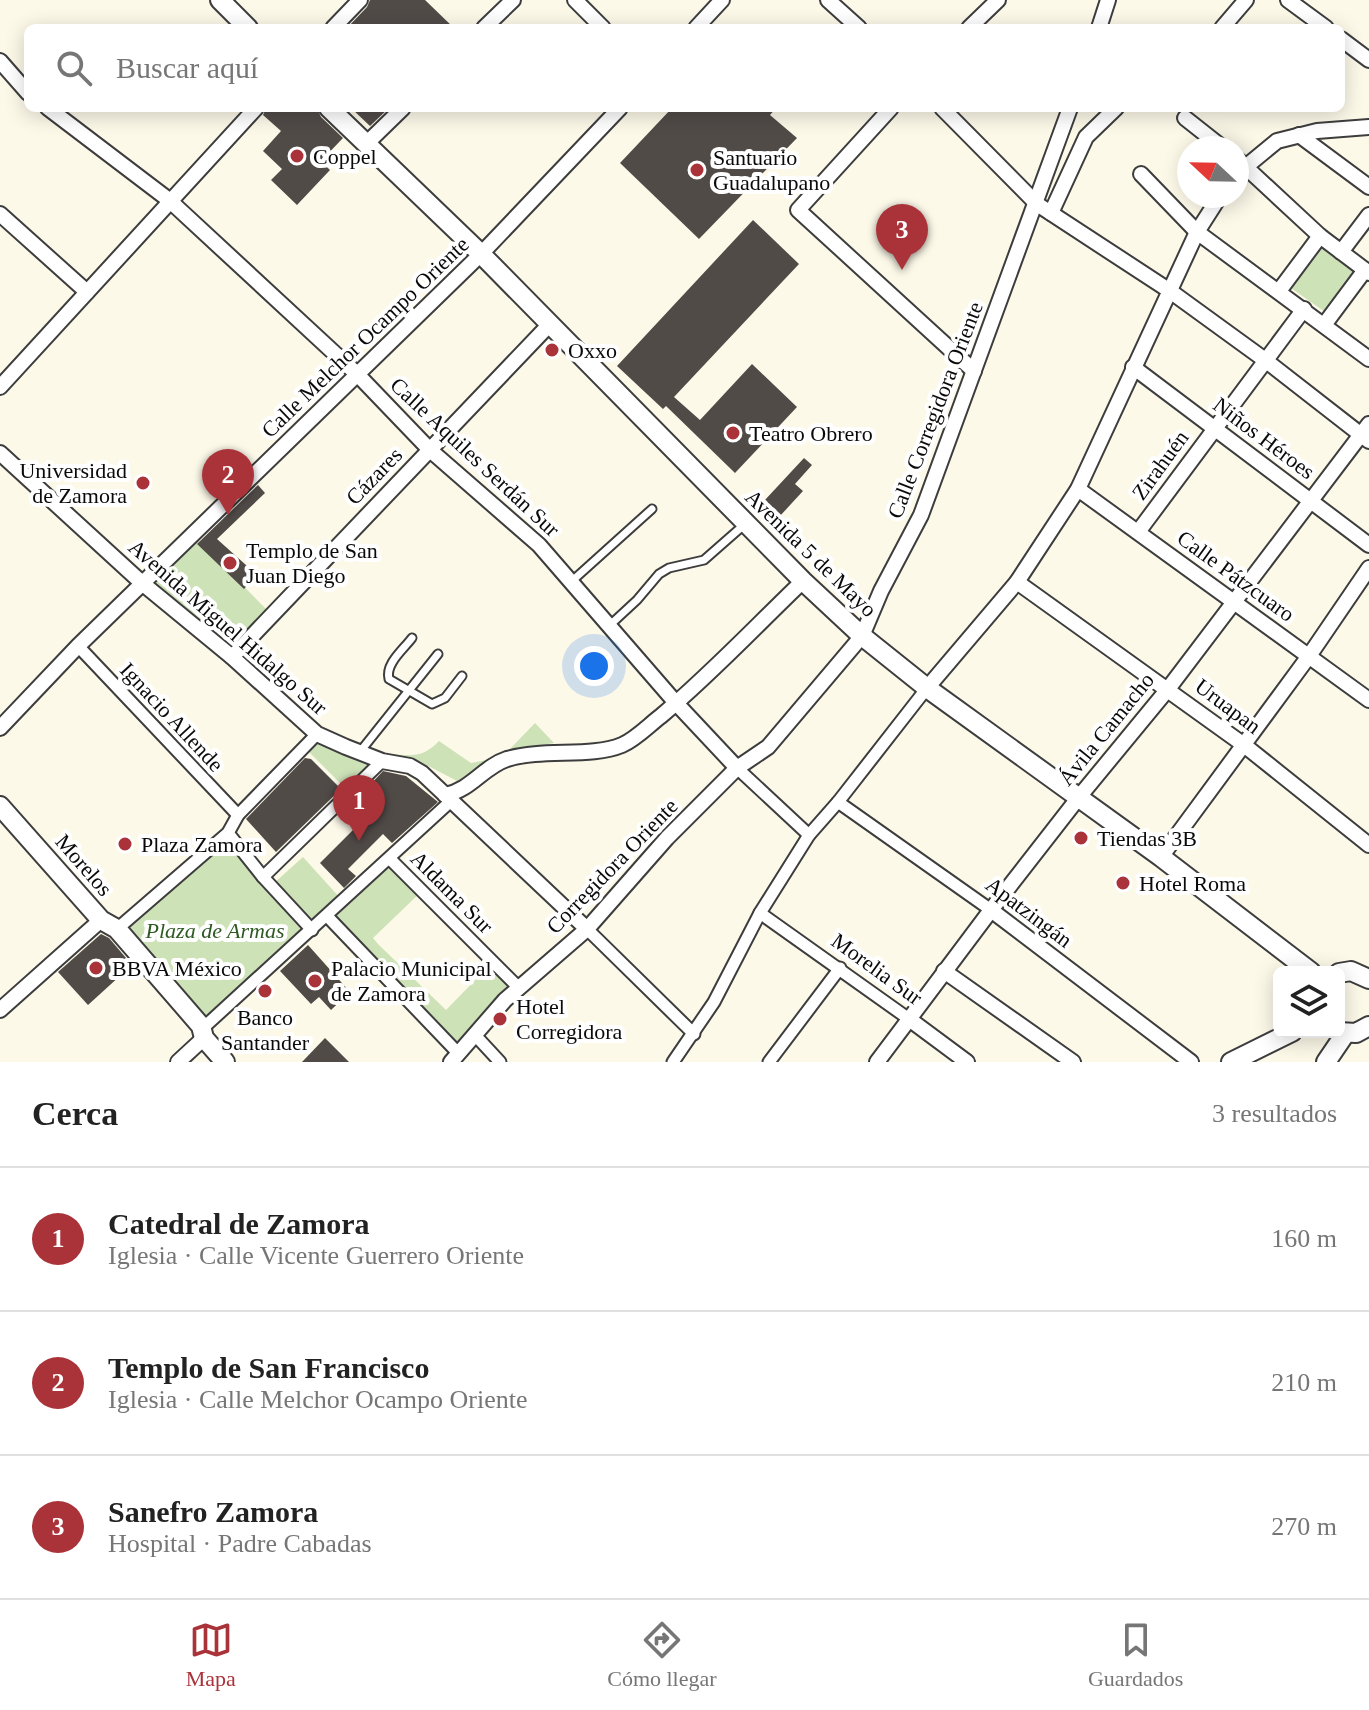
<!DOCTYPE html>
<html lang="es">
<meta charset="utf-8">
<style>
:root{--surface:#fff;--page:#f2f2f2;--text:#222;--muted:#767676;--line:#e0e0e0;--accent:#a93339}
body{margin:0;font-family:"Times New Roman",serif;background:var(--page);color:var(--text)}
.controls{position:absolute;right:24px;bottom:24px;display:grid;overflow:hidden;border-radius:12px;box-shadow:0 4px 20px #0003}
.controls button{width:72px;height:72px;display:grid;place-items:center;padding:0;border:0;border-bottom:2px solid var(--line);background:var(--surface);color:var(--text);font:40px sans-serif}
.compass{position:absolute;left:1177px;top:136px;width:72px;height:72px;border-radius:50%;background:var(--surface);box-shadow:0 4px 20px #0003;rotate:292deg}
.you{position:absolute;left:594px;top:666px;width:28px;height:28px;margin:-20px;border:6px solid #fff;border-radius:50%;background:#1a73e8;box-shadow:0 0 0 12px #1a73e833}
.badge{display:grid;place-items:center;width:52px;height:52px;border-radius:50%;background:var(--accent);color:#fff;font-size:26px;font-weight:700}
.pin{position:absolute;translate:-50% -66px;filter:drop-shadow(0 2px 4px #0008)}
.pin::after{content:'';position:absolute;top:42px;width:28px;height:24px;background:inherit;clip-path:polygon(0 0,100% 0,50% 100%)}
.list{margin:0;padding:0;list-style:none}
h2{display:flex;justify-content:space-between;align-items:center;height:104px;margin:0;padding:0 32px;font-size:34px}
h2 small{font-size:26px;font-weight:400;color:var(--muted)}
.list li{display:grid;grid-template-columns:52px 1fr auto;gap:24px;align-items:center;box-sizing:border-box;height:144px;padding:0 32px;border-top:2px solid var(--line)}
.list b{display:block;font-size:30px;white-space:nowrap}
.list p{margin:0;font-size:26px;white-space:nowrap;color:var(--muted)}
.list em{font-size:26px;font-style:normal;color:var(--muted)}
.icon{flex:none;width:44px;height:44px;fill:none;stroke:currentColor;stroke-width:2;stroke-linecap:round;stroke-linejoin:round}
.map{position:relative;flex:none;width:1369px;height:1062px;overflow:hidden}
.search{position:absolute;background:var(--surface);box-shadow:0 4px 20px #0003;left:24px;right:24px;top:24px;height:88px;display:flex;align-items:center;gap:20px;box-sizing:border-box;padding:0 28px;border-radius:12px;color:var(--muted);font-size:30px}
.sheet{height:536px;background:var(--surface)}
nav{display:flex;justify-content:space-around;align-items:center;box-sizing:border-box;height:112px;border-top:2px solid var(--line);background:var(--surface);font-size:22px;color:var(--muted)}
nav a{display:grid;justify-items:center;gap:4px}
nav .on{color:var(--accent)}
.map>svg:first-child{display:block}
.green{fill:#cee2b8}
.building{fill:#514b48}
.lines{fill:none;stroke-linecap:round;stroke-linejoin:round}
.service-casing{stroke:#3d3d3d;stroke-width:11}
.pedestrian-casing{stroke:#3d3d3d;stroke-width:15}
.minor-casing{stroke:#3d3d3d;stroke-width:18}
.tertiary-casing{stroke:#3d3d3d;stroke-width:22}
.service{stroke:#fff;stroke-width:7}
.pedestrian{stroke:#fff;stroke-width:11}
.minor{stroke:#fff;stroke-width:14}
.tertiary{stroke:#fff;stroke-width:18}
.poi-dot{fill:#a93339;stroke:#fff;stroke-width:3}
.labels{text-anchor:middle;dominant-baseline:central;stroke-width:8;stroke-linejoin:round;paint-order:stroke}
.poi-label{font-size:22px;fill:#0a0a0a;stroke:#fff;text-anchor:start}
.street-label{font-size:22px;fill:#0a0a0a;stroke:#fff}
.park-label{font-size:22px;font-style:italic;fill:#2e5923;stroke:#fff}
</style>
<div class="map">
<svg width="1369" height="1062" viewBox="0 0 1369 1062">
<rect width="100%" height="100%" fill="#fdf9e9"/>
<g class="green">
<polygon points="1322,244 1359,272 1328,314 1288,286"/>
<polygon points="196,538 269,612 234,649 153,581"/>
<polygon points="535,723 554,743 508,751"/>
<polygon points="317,734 382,761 350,793 304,747"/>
<path d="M 439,741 L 471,763 L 497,758 L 457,781 L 417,760 L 388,754 C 411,755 422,759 439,741 Z"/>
<polygon points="228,833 273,884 303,857 341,899 312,930 201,1026 117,929"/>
<polygon points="393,862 422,891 373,938 378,944 446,1010 486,969 496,965 519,988 455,1050 330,919"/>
</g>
<g class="building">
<polygon points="370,0 425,0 454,28 347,28 367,7"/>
<polygon points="266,108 317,108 321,117 343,138 321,161 330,170 297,205 271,180 282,169 263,151 281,131 263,115"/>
<polygon points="351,108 389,108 370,126"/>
<polygon points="672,108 776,108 770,115 797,138 699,239 620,163"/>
<polygon points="753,220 799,264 674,397 700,420 752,364 797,407 735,473 666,406 663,409 617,366"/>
<polygon points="804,458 812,465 795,484 803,491 780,516 764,501"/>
<polygon points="258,485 265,493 217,539 257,575 244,589 197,544"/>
<polygon points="305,758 311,759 341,789 276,852 246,819"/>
<polygon points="383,771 406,776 438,802 392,843 383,834 348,869 356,876 344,888 320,863 366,817 356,807 374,789 370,785"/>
<polygon points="101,934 109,938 132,965 88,1005 58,972"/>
<polygon points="308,945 350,992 331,1010 319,997 311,1004 280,971"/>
<polygon points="325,1038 349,1062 302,1062"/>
</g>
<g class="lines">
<defs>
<g id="service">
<polyline points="572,581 652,509"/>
<polyline points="610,625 637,600 659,574 669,568 704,560 745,524"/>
<path d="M 412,638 C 403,650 385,664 389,679 L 432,704 L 445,698 L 462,676"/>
<polyline points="359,753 438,654"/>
</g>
<g id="pedestrian">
<polyline points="78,646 238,815"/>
<polyline points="737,768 809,835"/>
<polyline points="838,802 991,910"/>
<polyline points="228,833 263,877 312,930"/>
<polyline points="390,859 519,988"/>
<polyline points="263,877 382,761"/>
<polyline points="760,913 909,1019"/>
<polyline points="327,916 458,1053"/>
<polyline points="117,929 228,833 238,815 317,734"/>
<polyline points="587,929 694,1034"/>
<polyline points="202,1029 452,800"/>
<polyline points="475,1035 500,1062"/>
<polyline points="673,1062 714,1002 760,913 809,835 838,802 927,688"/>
<polyline points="769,1062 840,968"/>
</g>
<g id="minor">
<polyline points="575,0 603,28"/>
<polyline points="828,0 859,28"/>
<polyline points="1288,0 1326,28"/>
<polyline points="333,28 360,0"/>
<polyline points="484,28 513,0"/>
<polyline points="696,28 722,0"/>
<polyline points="969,28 998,0"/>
<polyline points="1099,28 1108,0"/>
<polyline points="1222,28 1246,0"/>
<polyline points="1341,39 1369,60"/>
<polyline points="0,61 28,93"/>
<polyline points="48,108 169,200 358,375 430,450 539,545 676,703 737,768"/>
<polyline points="891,108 798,210 974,371"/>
<polyline points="942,108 1037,204 1170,291 1265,360 1369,441"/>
<polyline points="1185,118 1223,148"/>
<polyline points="1299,135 1369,187"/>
<polyline points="366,144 403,108"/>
<polyline points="1237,159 1320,236 1369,273"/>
<polyline points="1141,174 1197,232 1369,359"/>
<polyline points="1237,174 1277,141 1317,131 1369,127"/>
<polyline points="1051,213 1086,137 1116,108"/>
<polyline points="0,214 87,292"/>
<polyline points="1341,252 1369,215"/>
<polyline points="1279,291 1320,236"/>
<polyline points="1324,325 1365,270"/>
<polyline points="1133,367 1369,545"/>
<polyline points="0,387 256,108"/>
<polyline points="0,453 142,583 232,657 317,734 346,747 382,761 410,766 422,773 587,929"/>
<polyline points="1078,489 1369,700"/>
<polyline points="1138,532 1304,309"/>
<polyline points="1017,582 1244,745 1369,845"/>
<polyline points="232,657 549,325"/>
<polyline points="927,688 1017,582 1078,489 1197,232 1220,196"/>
<polyline points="0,728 78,646 481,254 620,108"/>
<path d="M 445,795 C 471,790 483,767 507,759 C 544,748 590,758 622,745 C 636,739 649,725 661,716 C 711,674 756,626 803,581"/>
<polyline points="1161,857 1309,656 1369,568"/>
<polyline points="991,910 1191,1062"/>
<polyline points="944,971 1073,1062"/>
<polyline points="0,1010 101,920"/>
<polyline points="909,1019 967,1062"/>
<polyline points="178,1062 204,1038"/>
<polyline points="451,1062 505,1000 587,929 667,838 737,768 768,747 862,636 881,591 921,515 1070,108"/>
<polyline points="877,1062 991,910 1079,797 1168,689 1369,424"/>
</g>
<g id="tertiary">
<polyline points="220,0 248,28"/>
<polyline points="329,108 481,254 803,581 862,636 927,688 1161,857 1311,972"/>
<polyline points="0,806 101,920 117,929 201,1026 204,1038 225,1062"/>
<polyline points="1339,973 1351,971 1369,979"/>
<polyline points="1339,1032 1356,1033 1369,1026"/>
<polyline points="1231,1062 1292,1032"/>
<polyline points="1326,1062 1345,1034"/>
</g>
</defs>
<use href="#service" class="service-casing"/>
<use href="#pedestrian" class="pedestrian-casing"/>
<use href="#minor" class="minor-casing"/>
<use href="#tertiary" class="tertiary-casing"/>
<use href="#service" class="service"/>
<use href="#pedestrian" class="pedestrian"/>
<use href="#minor" class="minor"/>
<use href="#tertiary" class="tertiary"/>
</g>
<g class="poi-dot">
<circle cx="297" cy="156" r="8"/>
<circle cx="697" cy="170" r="8"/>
<circle cx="552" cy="350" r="8"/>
<circle cx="733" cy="433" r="8"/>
<circle cx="143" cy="483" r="8"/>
<circle cx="230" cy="563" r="8"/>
<circle cx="1081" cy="838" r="8"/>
<circle cx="125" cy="844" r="8"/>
<circle cx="1123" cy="883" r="8"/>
<circle cx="96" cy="968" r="8"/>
<circle cx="315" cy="981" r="8"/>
<circle cx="265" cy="991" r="8"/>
<circle cx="500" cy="1019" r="8"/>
</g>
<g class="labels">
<g class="poi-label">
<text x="313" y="156">Coppel</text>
<text x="713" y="157">Santuario<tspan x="713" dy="25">Guadalupano</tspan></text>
<text x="568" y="350">Oxxo</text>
<text x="749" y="433">Teatro Obrero</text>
<text x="127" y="470" text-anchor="end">Universidad<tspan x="127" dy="25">de Zamora</tspan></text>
<text x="246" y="550">Templo de San<tspan x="246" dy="25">Juan Diego</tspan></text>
<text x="1097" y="838">Tiendas 3B</text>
<text x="141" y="844">Plaza Zamora</text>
<text x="1139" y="883">Hotel Roma</text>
<text x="112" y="968">BBVA México</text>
<text x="331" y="968">Palacio Municipal<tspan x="331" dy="25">de Zamora</tspan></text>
<text x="516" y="1006">Hotel<tspan x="516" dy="25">Corregidora</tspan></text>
<text x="265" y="1017" text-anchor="middle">Banco<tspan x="265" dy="25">Santander</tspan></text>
</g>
<g class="street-label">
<text transform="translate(365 337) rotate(-44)">Calle Melchor Ocampo Oriente</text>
<text transform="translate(935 410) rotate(-69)">Calle Corregidora Oriente</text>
<text transform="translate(1264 438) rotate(37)">Niños Héroes</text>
<text transform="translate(475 457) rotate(43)">Calle Aquiles Serdán Sur</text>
<text transform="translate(1160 465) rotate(-54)">Zirahuén</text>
<text transform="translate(374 476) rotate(-46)">Cázares</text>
<text transform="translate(811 553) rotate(44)">Avenida 5 de Mayo</text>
<text transform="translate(1236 576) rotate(36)">Calle Pátzcuaro</text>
<text transform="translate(228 627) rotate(41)">Avenida Miguel Hidalgo Sur</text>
<text transform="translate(1228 706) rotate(37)">Uruapan</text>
<text transform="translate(172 717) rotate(47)">Ignacio Allende</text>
<text transform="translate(1106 729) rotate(-51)">Ávila Camacho</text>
<text transform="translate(84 865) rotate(49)">Morelos</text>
<text transform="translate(612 866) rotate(-46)">Corregidora Oriente</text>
<text transform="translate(452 892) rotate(45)">Aldama Sur</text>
<text transform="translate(1029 912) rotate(37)">Apatzingán</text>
<text transform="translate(877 969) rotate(36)">Morelia Sur</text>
</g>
<g class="park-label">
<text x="215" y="930">Plaza de Armas</text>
</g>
</g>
</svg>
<div class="controls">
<button><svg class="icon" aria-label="layers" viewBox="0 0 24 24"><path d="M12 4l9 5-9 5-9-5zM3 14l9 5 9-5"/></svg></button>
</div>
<svg class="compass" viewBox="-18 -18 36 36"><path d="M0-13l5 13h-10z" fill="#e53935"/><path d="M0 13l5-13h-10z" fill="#767676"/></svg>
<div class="you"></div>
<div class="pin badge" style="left:359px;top:841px">1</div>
<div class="pin badge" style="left:228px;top:515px">2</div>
<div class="pin badge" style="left:902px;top:270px">3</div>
<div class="search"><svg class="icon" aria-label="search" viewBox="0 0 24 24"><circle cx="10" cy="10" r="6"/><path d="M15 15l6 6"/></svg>Buscar aquí</div>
</div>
<section class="sheet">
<h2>Cerca<small>3 resultados</small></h2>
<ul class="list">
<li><span class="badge">1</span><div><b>Catedral de Zamora</b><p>Iglesia · Calle Vicente Guerrero Oriente</p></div><em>160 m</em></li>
<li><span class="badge">2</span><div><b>Templo de San Francisco</b><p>Iglesia · Calle Melchor Ocampo Oriente</p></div><em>210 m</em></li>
<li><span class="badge">3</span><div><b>Sanefro Zamora</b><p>Hospital · Padre Cabadas</p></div><em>270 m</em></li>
</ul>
</section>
<nav>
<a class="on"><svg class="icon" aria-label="map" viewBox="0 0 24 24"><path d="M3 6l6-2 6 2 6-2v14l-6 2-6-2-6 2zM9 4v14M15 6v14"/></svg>Mapa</a>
<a><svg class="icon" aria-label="directions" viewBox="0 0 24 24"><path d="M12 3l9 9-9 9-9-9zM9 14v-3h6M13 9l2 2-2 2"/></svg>Cómo llegar</a>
<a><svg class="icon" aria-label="saved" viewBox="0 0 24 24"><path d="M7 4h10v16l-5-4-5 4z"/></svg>Guardados</a>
</nav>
